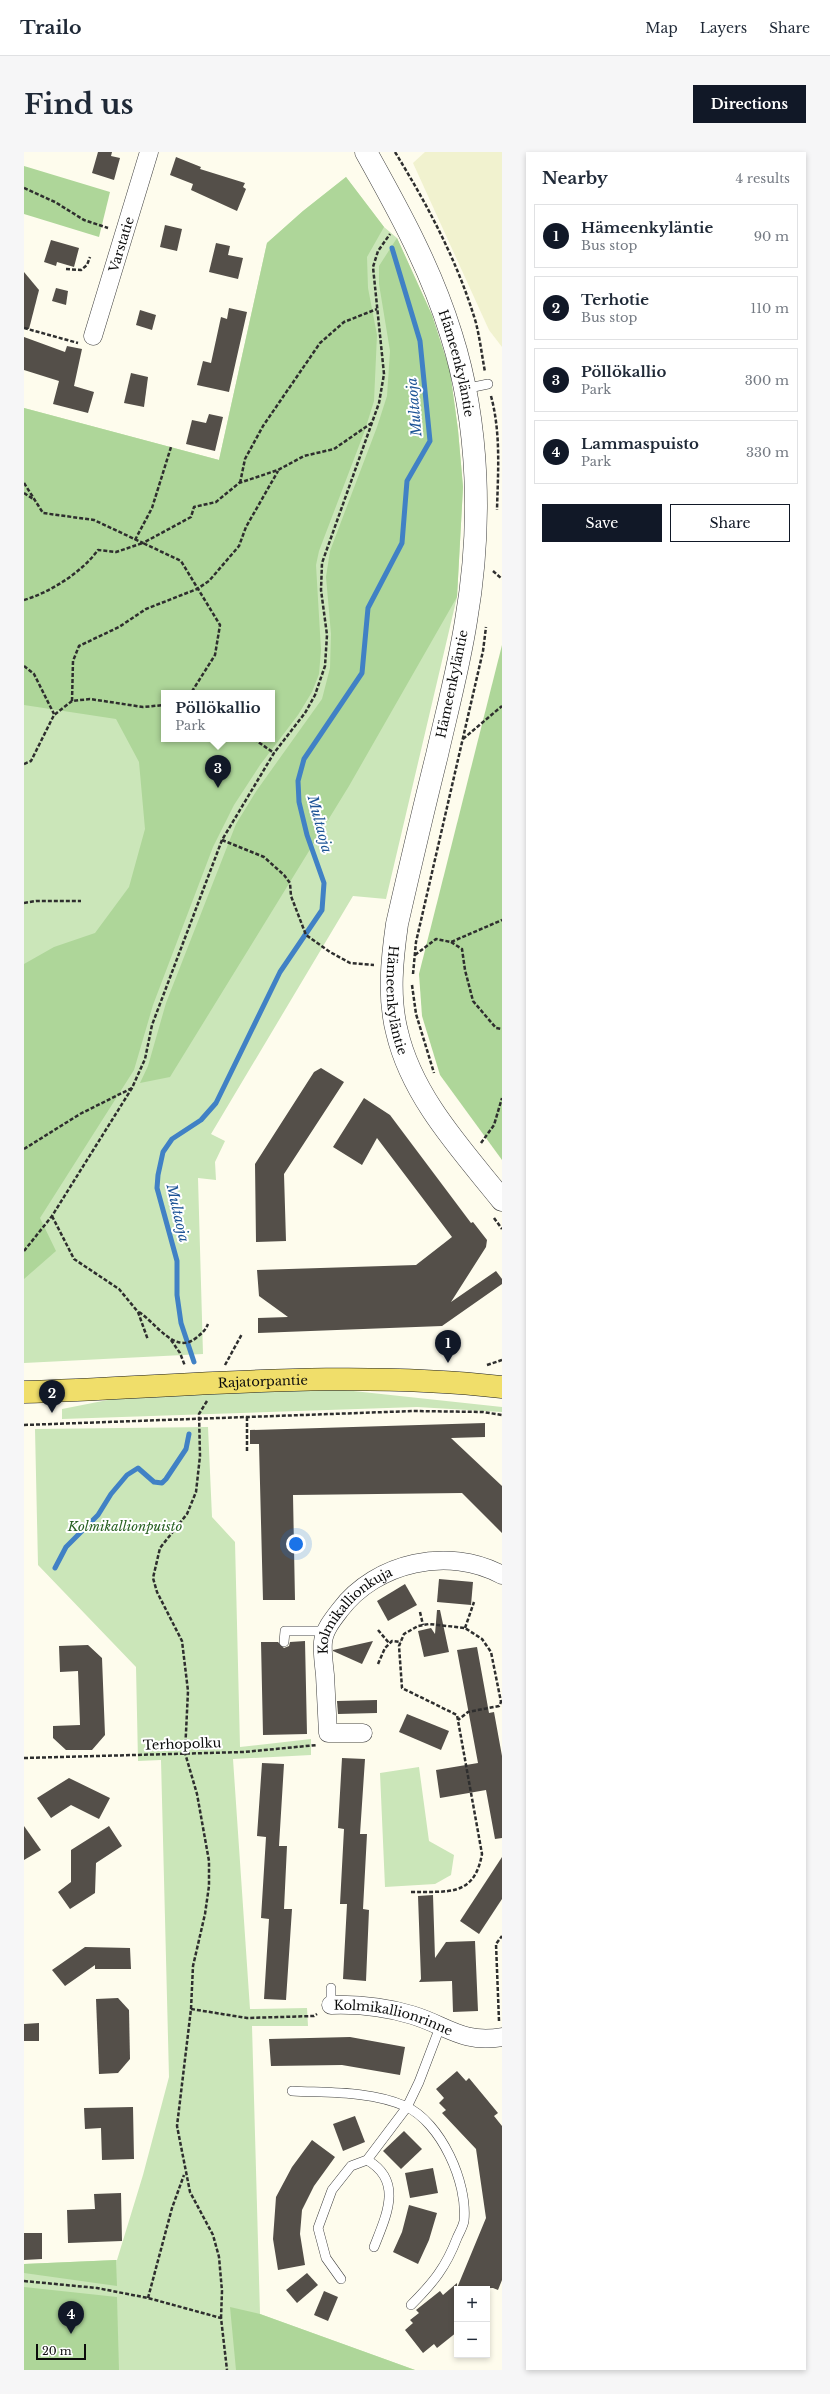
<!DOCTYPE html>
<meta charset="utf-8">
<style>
:root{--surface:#fff;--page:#f6f6f7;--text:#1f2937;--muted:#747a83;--line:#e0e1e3;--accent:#111827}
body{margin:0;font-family:"Libre Baskerville",serif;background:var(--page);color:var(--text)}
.controls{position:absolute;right:12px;bottom:12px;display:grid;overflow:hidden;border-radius:0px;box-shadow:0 2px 6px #0003}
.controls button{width:36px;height:36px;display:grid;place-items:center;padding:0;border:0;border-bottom:1px solid var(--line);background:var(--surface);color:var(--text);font:20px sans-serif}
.scale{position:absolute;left:12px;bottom:10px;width:50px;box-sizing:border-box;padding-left:4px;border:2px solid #0c0c0c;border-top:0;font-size:11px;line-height:14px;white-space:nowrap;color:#0c0c0c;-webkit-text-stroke:3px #fff;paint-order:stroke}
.you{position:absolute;left:272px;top:1392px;width:14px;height:14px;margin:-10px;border:3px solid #fff;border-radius:50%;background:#1a73e8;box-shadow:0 0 0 6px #1a73e833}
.badge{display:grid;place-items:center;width:26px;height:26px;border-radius:50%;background:var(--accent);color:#fff;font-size:13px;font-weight:700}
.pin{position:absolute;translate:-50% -33px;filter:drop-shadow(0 1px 2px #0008)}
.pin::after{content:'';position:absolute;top:21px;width:14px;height:12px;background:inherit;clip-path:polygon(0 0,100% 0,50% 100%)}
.popup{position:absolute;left:137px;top:538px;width:114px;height:52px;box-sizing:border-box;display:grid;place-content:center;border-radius:0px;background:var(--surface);filter:drop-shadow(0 1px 3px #0005);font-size:13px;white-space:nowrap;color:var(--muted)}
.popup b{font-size:15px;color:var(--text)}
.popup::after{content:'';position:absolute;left:50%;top:100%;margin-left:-8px;border:8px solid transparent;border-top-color:var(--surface)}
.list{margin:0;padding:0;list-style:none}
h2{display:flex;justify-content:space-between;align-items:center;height:52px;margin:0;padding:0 16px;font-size:17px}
h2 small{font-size:13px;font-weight:400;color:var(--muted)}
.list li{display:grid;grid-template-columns:26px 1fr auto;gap:12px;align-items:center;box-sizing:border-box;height:64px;margin:0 8px 8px;padding:0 8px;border:1px solid var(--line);border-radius:0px}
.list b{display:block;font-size:15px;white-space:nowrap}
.list p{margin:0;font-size:13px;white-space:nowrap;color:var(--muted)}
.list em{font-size:13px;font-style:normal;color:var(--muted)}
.actions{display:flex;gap:8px;padding:12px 16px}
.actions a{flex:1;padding:9px 0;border:1px solid var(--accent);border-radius:0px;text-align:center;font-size:14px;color:var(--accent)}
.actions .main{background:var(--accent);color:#fff}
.map{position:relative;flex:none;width:478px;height:2218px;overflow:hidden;border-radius:0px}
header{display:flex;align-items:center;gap:24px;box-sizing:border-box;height:56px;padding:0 20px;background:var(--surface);border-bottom:1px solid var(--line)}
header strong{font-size:19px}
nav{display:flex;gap:22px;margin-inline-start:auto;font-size:14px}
.intro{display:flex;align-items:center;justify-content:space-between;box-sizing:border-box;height:96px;padding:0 24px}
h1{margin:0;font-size:28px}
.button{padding:10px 18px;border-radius:0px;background:var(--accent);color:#fff;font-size:14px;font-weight:700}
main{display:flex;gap:24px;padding:0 24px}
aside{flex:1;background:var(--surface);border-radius:0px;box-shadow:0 2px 6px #0003}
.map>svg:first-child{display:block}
.farmland{fill:#f1f2cf}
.green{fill:#cbe6b9;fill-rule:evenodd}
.forest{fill:#aed699;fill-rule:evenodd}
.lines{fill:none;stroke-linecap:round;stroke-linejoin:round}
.stream{stroke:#4081c5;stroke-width:5}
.building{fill:#544f49}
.service-casing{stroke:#3f3f3f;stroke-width:10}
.minor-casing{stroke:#3f3f3f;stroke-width:19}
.tertiary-casing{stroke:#3f3f3f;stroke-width:23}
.primary-casing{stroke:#1d1d1d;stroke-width:23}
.path{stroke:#2e2e2e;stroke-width:2.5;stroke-dasharray:4 2;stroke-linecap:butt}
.service{stroke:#fff;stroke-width:9}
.minor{stroke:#fff;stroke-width:18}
.tertiary{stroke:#fff;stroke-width:22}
.primary{stroke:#f0de6a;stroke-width:22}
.labels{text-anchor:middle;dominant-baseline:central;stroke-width:4;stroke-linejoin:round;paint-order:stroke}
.street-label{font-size:13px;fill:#0c0c0c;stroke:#fff}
.park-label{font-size:13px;font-style:italic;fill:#276021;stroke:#fff}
.water-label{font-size:14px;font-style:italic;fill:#1d5496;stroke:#fff}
</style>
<header>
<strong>Trailo</strong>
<nav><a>Map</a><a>Layers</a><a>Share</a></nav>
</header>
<div class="intro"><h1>Find us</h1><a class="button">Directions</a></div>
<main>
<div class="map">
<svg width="478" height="2218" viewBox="0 0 478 2218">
<rect width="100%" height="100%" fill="#fefced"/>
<polygon class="farmland" points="401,0 478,0 478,195 465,178 389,11"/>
<g class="green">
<path d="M 322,25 L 360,75 L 373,86 L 408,163 L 426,219 L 434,278 L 439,335 L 433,445 L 362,747 L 329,744 L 187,982 L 201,989 L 191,1010 L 192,1028 L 174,1026 L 179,1202 L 0,1211 L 0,256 L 195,308 L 243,91 L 279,59 ZM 140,541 L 248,541 L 248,587 L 140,587 Z"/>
<polygon points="283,1237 320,1238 478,1255 478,1260 393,1255 38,1267 38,1257 99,1245"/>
<polygon points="184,1275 188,1365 211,1390 216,1595 287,1587 287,1603 209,1607 226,1857 283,1856 284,1874 228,1874 236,2162 391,2218 0,2218 0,2112 93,2108 119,2023 145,1925 137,1608 114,1609 112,1515 14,1413 11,1277"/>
<polygon points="395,1615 405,1689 430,1703 427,1723 411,1732 361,1735 356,1621"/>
</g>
<g class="forest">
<polygon points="0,14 86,40 75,85 0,62"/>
<path d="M 322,25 L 360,75 L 343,105 L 344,136 L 353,183 L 350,249 L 341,278 L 295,399 L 292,413 L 297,498 L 295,522 L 288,540 L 274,563 L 236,613 L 210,653 L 189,695 L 129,853 L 110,918 L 16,1066 L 32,1099 L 0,1127 L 0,812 L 30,795 L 71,781 L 105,735 L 121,677 L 115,610 L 92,567 L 0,553 L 0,256 L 195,308 L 243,91 L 279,59 ZM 140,541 L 248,541 L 248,587 L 140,587 Z"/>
<polygon points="373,86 408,163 426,219 434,278 439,335 433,445 325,634 146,925 116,931 124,914 142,851 212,672 233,638 298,547 306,516 307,482 302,425 306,399 353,275 363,244 366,199 355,132 355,114"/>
<polygon points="478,493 478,1008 416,923 398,864 395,822"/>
<polygon points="92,2108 93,2134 0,2121 0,2112"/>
<polygon points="0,2135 93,2145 95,2218 0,2218"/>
<polygon points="206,2155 236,2162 391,2218 212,2218"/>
</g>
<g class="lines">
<g class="stream">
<polyline points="170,1210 157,1171 153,1143 153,1109 133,1036 134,1023 139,1000 148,987 177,968 192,951 256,820 298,758 300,731 283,683 275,650 274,629 280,607 338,521 344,456 378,391 383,329 406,289 396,189 368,96"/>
<polyline points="31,1416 42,1395 74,1363 87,1342 103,1323 114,1316 130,1330 138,1331 142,1327 162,1297 165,1282"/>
</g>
</g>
<g class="building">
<polygon points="74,0 88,0 87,4 96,6 90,28 68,21"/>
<polygon points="152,5 177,15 176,17 221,31 219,35 222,37 213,59 167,38 169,32 146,23"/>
<polygon points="141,73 158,77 153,99 136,95"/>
<polygon points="27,88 55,96 50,115 33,110 32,114 20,110"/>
<polygon points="192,91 206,94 204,103 219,106 214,127 185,120"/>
<polygon points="0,120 15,138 5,177 0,177"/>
<polygon points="32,136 44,139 42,153 28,149"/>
<polygon points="205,156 223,160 205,240 173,233 179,209 187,211 197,165 203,167"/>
<polygon points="116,158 132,163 128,178 112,173"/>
<polygon points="0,185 41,200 43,194 58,197 50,234 70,240 64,261 29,252 35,229 0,218"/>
<polygon points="107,221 124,225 120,255 100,251"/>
<polygon points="185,262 199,265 191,299 162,292 168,268 182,271"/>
<polygon points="297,916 320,930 260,1022 262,1089 232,1090 231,1012 290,920"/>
<polygon points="340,946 366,963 447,1071 449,1070 463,1088 462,1095 427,1150 472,1119 478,1127 478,1132 418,1174 234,1181 234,1166 264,1165 235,1144 233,1118 392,1113 428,1085 353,986 338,1013 309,995"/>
<polygon points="461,1271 461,1285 427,1286 478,1334 478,1381 438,1341 269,1343 271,1448 239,1448 235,1292 226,1292 226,1278"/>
<polygon points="415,1427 449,1430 447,1453 413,1450"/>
<polygon points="381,1432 393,1453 364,1469 353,1449"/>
<polygon points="413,1458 416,1458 425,1500 400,1505 394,1479 407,1476 411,1482"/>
<polygon points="281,1489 283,1582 239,1583 237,1490 254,1490 260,1496 265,1494 266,1490"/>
<polygon points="349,1489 338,1512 309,1499 309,1498"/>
<polygon points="64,1493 78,1506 81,1583 68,1598 42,1598 29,1586 29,1574 56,1573 54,1519 36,1520 35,1494"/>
<polygon points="453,1495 465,1561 470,1560 478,1604 478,1686 471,1687 462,1638 416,1646 412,1618 454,1611 433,1498"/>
<polygon points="353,1548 353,1561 314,1562 313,1549"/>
<polygon points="383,1562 425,1579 417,1598 375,1580"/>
<polygon points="318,1606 341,1607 336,1682 343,1682 339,1757 345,1758 342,1829 319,1827 323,1752 316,1752 320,1677 314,1676"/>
<polygon points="238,1611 260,1612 255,1694 263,1694 260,1757 268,1757 262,1848 240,1847 245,1767 237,1766 242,1685 233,1684"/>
<polygon points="45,1626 86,1646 75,1667 47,1653 27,1666 13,1646"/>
<polygon points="0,1674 17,1698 0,1708"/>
<polygon points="85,1674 98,1694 72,1711 71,1741 46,1757 34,1740 47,1730 47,1698"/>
<polygon points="478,1705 478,1747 455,1782 436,1769"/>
<polygon points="409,1743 411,1806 422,1790 451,1789 454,1859 429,1860 428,1829 395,1830 397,1827 394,1744"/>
<polygon points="61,1795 106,1796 107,1817 71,1817 71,1813 41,1834 28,1818"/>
<polygon points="94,1846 105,1858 106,1907 94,1921 75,1922 72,1847"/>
<polygon points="15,1871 15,1889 0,1889 0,1872"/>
<polygon points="326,1885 381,1895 376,1923 318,1913 247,1914 245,1887"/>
<polygon points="433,1919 442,1929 445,1926 474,1961 470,1964 478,1974 478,2128 474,2138 469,2136 433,2137 433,2180 413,2196 410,2192 399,2201 381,2178 389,2171 386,2168 395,2161 392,2158 416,2139 419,2143 433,2131 433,2136 462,2066 452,1997 418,1961 422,1958 415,1951 420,1946 412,1937"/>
<polygon points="109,1955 110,2007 78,2008 77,1976 61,1977 60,1956"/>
<polygon points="331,1964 341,1990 319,1999 309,1972"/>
<polygon points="380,1979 398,1997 377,2017 359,1999"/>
<polygon points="288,1988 311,2005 290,2034 278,2058 276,2082 281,2113 254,2118 249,2087 252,2045 268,2015"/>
<polygon points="409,2016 414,2041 386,2046 381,2021"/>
<polygon points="97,2041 98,2089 44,2091 43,2058 71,2057 70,2042"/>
<polygon points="385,2053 413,2061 405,2088 394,2112 369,2100 378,2080"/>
<polygon points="0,2081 18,2081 18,2107 0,2108"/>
<polygon points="283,2121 294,2133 273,2151 262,2138"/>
<polygon points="300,2139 314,2145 304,2169 290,2163"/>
</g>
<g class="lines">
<defs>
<g id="service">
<polyline points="440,237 464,232"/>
<polyline points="260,1490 261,1479 302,1479"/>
<polyline points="307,1836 307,1853"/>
<path d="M 268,1939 C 305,1941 346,1939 381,1954 C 417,1970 444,2031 440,2069 C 439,2075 435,2081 433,2086 C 422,2115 409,2131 387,2153"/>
<path d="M 343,2008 C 380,2029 362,2064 350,2095"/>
<polyline points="317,2127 302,2106 294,2076 308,2038 327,2014 343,2008 383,1955 395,1930 416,1875"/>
</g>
<g id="minor">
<path id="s1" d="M 69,184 L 125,0"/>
<path id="s2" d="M 339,1581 L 304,1581 C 303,1562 302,1542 301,1523 C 300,1513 298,1500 299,1490 C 300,1478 309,1467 316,1458 C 352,1410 425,1394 478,1423"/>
<path id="s3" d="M 307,1853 C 335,1852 361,1855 388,1863 C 422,1873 438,1892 478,1885"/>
</g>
<g id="tertiary">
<path id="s4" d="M 342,0 C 375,59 407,117 427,182 C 456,273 458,376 442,469 C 435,514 423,559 413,603 C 399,659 386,715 373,772 C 368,807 364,845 373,880 C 388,945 438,998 478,1048"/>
</g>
<g id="primary">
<path id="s5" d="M 0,1240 C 159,1235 319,1217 478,1235"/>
</g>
</defs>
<use href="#service" class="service-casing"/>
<use href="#minor" class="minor-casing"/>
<use href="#tertiary" class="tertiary-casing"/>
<use href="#primary" class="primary-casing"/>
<g class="path">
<path d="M 371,0 C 404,54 434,110 452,171 C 456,187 458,204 461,220"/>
<polyline points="0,36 31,50 60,68 84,76"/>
<polyline points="42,117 57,118 63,113 66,105"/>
<polyline points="0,176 54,191"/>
<path d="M 467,244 C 477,281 474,320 473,358"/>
<polyline points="0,331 19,361 70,368 119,391 167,365 170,355 192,350 215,331 254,318 280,304 310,297 349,270"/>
<polyline points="216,331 221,307 239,274 296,191 320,170 353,157"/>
<polyline points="0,341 9,347"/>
<polyline points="111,388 128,356 147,295"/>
<polyline points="469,419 478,427"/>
<path d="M 0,448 C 27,440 58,420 74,398 L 92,400 L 119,391 L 157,409 L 196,473 L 191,503 L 167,541"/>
<polyline points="0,514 10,522 30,562"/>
<polyline points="48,549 49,509 55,494 95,475 122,457 173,437 185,429 215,394 222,375 254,319"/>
<polyline points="230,587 250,601"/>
<polyline points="439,587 478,554"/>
<polyline points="0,612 7,609 30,563 48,549 66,547 119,555 140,553"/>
<polyline points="198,688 240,705 260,723 266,731 267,744 282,783 306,800 326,811 350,813"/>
<polyline points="0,751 12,749 57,749"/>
<polyline points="427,790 438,797 441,818 449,849 472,876 478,877"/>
<polyline points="391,803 412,787 427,790 478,768"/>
<polyline points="389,822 392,790 459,499 462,475"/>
<polyline points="388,833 392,862 410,921"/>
<polyline points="457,991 470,973 478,946"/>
<polyline points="0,997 56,962 108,936"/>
<polyline points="28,1064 50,1107 95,1137 114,1160 124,1188"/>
<polyline points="470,1066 478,1077"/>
<polyline points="0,1099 28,1064 108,936 121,907 128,873 198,688 250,601 281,561 291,543 301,514 303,483 297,438 298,411 355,251 360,222 349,115 354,99 366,82"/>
<path d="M 115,1160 C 132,1171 151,1203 172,1186 C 178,1181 181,1179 184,1172"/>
<polyline points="147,1188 156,1201 161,1214"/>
<polyline points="201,1213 218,1182"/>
<polyline points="463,1213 478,1208"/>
<polyline points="183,1249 175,1262 176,1304 172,1340 163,1362 136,1396 129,1426 133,1440 158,1489 164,1539 161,1601 173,1642 185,1709 185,1734 181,1762 169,1814 167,1857 153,1974 166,2040 189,2083 195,2105 198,2139 197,2166"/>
<polyline points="223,1265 223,1299"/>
<polyline points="0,1273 390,1259 459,1260 478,1263"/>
<polyline points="396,1460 399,1473"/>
<polyline points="441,1476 450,1450"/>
<polyline points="354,1478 365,1491"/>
<polyline points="354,1512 361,1496 368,1489 377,1490"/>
<polyline points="0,1606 220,1600 293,1593"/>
<path d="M 387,1740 C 423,1739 450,1746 458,1702 L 433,1563 L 378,1536 L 375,1494 L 380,1482 L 394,1474 L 405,1472 L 441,1476 L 458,1487 L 467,1500 L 477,1550 L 475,1554 L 444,1560 L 434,1568"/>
<polyline points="167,1857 223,1866 290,1864 293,1862"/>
<polyline points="475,1869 472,1792 478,1784"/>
<polyline points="0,2129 73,2136 124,2146 197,2166 203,2218"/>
<polyline points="124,2146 148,2056 160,2023"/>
</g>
<use href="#service" class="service"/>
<use href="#minor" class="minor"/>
<use href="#tertiary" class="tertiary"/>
<use href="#primary" class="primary"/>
</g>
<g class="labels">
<g class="street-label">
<text stroke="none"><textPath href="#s1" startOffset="96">Varstatie</textPath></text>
<text stroke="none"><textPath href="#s4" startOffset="231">Hämeenkyläntie</textPath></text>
<text transform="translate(428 532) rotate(-78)">Hämeenkyläntie</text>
<text stroke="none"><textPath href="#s4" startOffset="879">Hämeenkyläntie</textPath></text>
<text stroke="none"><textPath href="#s5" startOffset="239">Rajatorpantie</textPath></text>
<text stroke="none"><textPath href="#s2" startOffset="171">Kolmikallionkuja</textPath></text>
<text transform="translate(158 1592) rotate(-2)">Terhopolku</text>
<text stroke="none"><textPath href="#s3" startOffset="64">Kolmikallionrinne</textPath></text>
</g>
<g class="park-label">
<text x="101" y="1374">Kolmikallionpuisto</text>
</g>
<g class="water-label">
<text transform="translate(390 255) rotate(-95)">Multaoja</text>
<text transform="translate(296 672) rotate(75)">Multaoja</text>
<text transform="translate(154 1061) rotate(77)">Multaoja</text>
</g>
</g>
</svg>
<div class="controls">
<button>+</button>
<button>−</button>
</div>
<div class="scale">20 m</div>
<div class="you"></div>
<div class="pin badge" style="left:424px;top:1211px">1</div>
<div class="pin badge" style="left:28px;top:1261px">2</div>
<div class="pin badge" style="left:194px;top:636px">3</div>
<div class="popup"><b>Pöllökallio</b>Park</div>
<div class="pin badge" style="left:47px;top:2182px">4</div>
</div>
<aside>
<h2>Nearby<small>4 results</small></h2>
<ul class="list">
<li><span class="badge">1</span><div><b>Hämeenkyläntie</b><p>Bus stop</p></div><em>90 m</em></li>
<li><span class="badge">2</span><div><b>Terhotie</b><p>Bus stop</p></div><em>110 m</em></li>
<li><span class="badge">3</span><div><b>Pöllökallio</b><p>Park</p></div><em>300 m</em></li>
<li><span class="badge">4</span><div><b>Lammaspuisto</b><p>Park</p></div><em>330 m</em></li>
</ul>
<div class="actions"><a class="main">Save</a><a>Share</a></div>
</aside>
</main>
